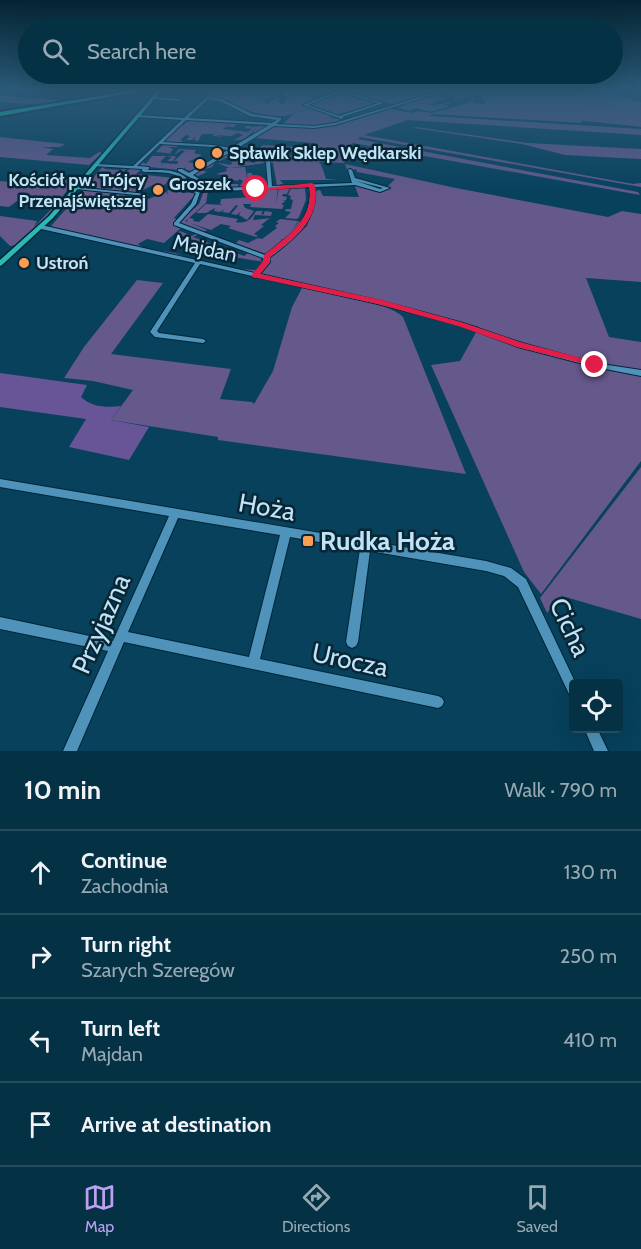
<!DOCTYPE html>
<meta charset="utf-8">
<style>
:root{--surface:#053145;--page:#0e394c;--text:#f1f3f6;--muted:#97a9b3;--line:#264c5e;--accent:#bca0f2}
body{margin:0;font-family:Cabin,sans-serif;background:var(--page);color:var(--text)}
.controls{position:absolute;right:18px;bottom:18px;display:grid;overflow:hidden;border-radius:6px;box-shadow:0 6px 24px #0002}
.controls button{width:54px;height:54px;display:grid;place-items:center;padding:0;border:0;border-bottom:2px solid var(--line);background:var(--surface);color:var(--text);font:30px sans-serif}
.stop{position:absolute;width:18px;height:18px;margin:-14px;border:4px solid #e11d48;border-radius:50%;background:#fff}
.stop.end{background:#e11d48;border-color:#fff;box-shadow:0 2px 6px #0008}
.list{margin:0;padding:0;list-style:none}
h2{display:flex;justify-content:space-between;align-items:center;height:78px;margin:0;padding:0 24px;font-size:26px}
h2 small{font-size:20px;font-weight:400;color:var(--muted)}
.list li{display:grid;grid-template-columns:39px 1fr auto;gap:18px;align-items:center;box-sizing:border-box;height:84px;padding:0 24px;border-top:2px solid var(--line)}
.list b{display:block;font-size:22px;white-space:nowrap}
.list p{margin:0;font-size:20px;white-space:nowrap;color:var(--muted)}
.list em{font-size:20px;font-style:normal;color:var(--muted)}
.icon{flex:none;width:33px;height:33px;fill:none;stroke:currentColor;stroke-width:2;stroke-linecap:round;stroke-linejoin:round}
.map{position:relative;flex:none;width:641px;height:751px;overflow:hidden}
.search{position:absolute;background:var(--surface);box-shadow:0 6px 24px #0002;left:18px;right:18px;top:18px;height:66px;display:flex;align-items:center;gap:15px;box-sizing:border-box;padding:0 21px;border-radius:33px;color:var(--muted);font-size:22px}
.sheet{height:414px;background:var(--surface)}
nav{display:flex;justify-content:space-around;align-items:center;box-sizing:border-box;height:84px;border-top:2px solid var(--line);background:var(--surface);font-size:16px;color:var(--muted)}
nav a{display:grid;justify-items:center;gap:3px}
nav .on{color:var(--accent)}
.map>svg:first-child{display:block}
.green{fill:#65588b}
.forest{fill:#685598}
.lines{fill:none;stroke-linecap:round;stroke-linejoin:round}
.minor-casing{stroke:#002639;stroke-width:2}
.major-casing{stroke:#002639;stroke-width:3}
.highway-casing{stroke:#002639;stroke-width:4}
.minor{fill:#4f93ba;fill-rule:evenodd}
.major{fill:#2db8b4;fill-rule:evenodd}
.highway{fill:#17d1b0;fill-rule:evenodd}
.route{fill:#e11d48}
.poi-dot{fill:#fd9d55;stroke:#092635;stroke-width:2}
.labels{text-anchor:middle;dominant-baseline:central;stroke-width:5;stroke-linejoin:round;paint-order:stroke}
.far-poi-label{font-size:18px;font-weight:bold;fill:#c1e3f7;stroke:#092635;text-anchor:start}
.street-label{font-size:21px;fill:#c1e3f7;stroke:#092635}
.near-street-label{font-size:26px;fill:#c1e3f7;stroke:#092635}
.near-poi-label{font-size:26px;font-weight:bold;fill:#c1e3f7;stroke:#092635;text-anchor:start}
</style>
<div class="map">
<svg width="641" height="751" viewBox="0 0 641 751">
<rect width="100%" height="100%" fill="#07415c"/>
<g class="green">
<path d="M 220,89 L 258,89 L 268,94 L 271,93 L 262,89 L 271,89 L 286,94 L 259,101 L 264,101 L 266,104 L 273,102 L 266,101 L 282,97 L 278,103 L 284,104 L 286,98 L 292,96 L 278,89 L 331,89 L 330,91 L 311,98 L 315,100 L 333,94 L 304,105 L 334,116 L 329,118 L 341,119 L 339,122 L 320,125 L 281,126 L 294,113 C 280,121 247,112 232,104 L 233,103 L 220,98 L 204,102 L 221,90 L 218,90 Z"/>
<polygon points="342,89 363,89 368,91 381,89 447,89 393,104 373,100 371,102 378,104 338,114 340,115 338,116 308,104 338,94 357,96 341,91"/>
<path d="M 450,89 L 592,89 L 641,102 L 641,127 C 621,125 601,122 581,121 L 582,123 L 433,114 L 429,116 L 641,129 L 641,135 L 408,120 L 364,135 L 633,184 L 641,183 L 641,187 L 360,137 L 358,139 L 638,192 L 640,195 L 353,143 L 340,152 L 350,157 L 344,163 L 318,162 L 321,164 L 326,179 L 339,180 L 280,180 L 285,186 L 282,184 L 277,186 L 273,163 L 269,163 L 268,159 L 279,159 L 253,153 L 313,157 L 316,153 L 260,148 L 263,145 L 312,148 L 313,143 L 255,138 L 273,127 L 326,126 L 388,108 L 412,113 L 418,111 L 432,113 L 475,101 L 474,103 L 485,104 L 483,100 L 477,101 L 482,99 L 481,96 L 469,96 L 476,99 L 464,103 L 473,98 L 469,97 L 455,101 L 452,99 L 460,98 L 439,93 Z"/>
<polygon points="435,94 448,98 430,104 432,106 453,101 445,105 450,106 459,103 460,103 431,112 416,108 409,111 397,107"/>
<polygon points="0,95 64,101 78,99 35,107 41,105 0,102"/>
<path d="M 188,120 L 237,124 L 234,127 L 228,127 L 229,125 L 223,129 L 248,132 L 252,129 L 245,128 L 248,125 L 251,127 L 268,126 L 252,134 L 257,127 C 250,134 244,142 234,140 L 243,135 L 238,133 L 231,136 L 216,135 L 223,137 L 213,136 L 214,134 L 202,134 L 198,141 L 194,140 L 196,136 L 192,140 L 186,140 L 190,136 L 186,135 L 180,140 L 183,141 L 181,143 L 162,142 L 178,129 L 183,122 L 183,126 Z"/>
<polygon points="416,127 527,143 641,149 641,159 565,155 522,144 414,128"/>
<polygon points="0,137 65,144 60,147 41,147 53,149 46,155 90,158 99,152 102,153 89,165 0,157"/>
<polygon points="164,144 179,145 177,147 168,147 173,149 170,153 175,154 179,149 196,150 194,153 202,155 188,162 202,165 190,171 185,169 186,167 181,170 139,166 143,162 146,164 152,156 176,156 173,161 167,161 172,157 166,156 160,162 163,163 161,166 164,163 177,164 178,161 174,161 185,151 181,150 176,154 156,152"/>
<polygon points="231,151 260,157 265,163 230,168 215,162 212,167 202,170 207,172 198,176 194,174 213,162 231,165 232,162 228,160 232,158 254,163 259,160 234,156 236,153 220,161 216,160"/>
<polygon points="345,164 456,188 608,217 622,211 641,214 641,282 586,278 609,337 641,342 641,461 541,594 524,572 431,365 460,361 479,327 422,311 260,274 269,257 307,226 315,202 315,191 320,190 323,196 359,197 354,184 378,192 390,188 388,186 395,179 357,172 356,169 353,170 351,168 347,170"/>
<polygon points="103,166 106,166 104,169 120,170 127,168 120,175 113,176 113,178 115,178 108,183 110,185 119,183 122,180 117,180 131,168 142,169 136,174 174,178 164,185 153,185 137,193 85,188"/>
<polygon points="245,167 248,183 247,173 252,173 255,187 211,189 220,187 222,183 229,184 230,187 230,184 238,184 239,187 243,181 239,179 238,181 229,179 224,181 223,175 216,174 227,171 226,168"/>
<path d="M 63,179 L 75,180 L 60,200 L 57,201 C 52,211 46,219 37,228 L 52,210 C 41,221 26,246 10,246 L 0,236 L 0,216 L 37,221 L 34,227 L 56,204 L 17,201 L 9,207 L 0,206 L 0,181 L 54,187 Z"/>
<polygon points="176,179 181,183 182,193 197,192 197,196 193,197 174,218 177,219 173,224 181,228 164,243 189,249 191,247 201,249 206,244 176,234 180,231 192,236 197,233 199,234 193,237 244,256 250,252 263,257 260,260 264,262 193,250 147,239 138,244 143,248 175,253 194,260 239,269 257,270 253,274 50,227 84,189 135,195 131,199 146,200 166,192 168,195 167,191 171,188 166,185"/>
<polygon points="290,187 287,194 283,194 282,196 287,197 286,200 282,200 286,201 281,204 284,205 282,209 250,207 251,204 243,204 245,208 254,211 247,220 239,215 241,211 237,215 231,214 238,206 236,205 229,213 222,212 225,209 220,212 214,211 215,208 206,213 196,213 206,204 223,205 220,204 221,199 253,197 253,200 260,200 261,197 246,194 248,189 278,188 276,204 279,188"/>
<polygon points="305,187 306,200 299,217 297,219 285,218 291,212 285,211 286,209 291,209 293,200 290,199 291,196 288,195 291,188"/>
<path d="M 204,191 L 208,191 L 206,203 L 189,218 L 194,219 L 193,221 L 199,222 L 208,214 L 238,219 L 236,222 C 246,224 251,220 256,211 L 263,211 L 261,214 L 263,215 L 265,211 L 272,212 L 271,216 L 255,215 L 253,220 L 270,218 L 261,225 L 264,226 L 254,234 L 258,236 L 256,237 L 228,228 L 231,226 L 221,224 L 211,230 L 187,222 L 188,219 L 185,221 L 207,230 L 202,233 L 178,223 L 199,204 Z"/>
<polygon points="280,219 298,221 292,231 299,221 301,223 290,237 280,240 282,240 275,246 277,247 266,254 235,244 239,240 248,243 258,238 262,239 277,228 275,226 279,223 276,222"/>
<path d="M 137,280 L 163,283 L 111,354 L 231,369 L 220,399 L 252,402 L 254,404 L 273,371 L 292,307 L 302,288 C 323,293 390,302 403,317 L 466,474 L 218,440 L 218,437 L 111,420 L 133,390 L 93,381 L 64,378 L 84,347 Z"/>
<polygon points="641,467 641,619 562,596 547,613 540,598"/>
</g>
<path class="forest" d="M 0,373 L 87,385 L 81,397 C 91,407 107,408 121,406 L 111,420 L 149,427 L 129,460 L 69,447 L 86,419 L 0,407 Z"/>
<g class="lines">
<defs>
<g id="minor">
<path d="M 216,89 L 219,89 L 210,97 L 222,99 L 252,114 L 281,118 L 281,120 L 276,124 L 314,126 L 335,123 L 446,89 L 449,89 L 449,90 L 335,125 L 314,128 L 274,126 L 236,149 L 263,155 L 270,161 L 272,186 L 352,183 L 348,170 L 350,169 L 352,170 L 355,178 L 390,188 L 380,192 L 355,185 L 315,187 C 318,222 295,238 269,258 L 270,262 L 260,274 L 381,301 L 463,323 L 522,343 L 595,363 L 641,370 L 641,376 L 595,367 L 518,347 L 459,325 L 378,304 L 257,277 L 255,278 L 252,276 L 200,264 L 157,331 L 159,333 L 203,339 L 206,341 L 203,343 L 155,337 L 150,332 L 195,263 L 41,229 L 38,227 L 41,225 L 255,273 L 264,262 L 263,258 L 174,225 L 174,223 L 191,204 L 196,193 L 190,191 C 180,169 165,173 144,172 L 142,171 L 142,169 L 95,166 L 93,165 L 95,164 L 133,166 L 182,120 L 138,117 L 137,115 L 184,118 ZM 208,99 L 220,101 L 250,116 L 277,120 L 272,123 L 188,118 ZM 186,120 L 269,125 L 231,148 L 213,145 L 163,142 ZM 160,144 L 213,147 L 228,150 L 189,173 L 182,169 L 178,169 L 178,171 L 195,180 L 196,190 L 194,189 C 185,168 166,170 147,170 L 149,169 L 149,167 L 137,166 ZM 232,151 L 261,157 L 266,162 L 268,186 L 201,189 L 199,179 L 193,175 ZM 356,181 L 383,188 L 380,189 ZM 310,187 C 312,222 290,236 265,255 L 179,223 L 196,204 L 200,192 Z"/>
<polygon points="274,89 277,89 292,95 283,97 283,95 286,95"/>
<path d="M 335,92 L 354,94 L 384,103 L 342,117 L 344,118 L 342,119 L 303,105 ZM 336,94 L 354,96 L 378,103 L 339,116 L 308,105 Z"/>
<polygon points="154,97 179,99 181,100 179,101 153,99"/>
<polygon points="73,187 147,194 149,195 147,196 75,189 73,188"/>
<path d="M 0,479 L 486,561 L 511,568 L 526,579 L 576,684 L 574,684 L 574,698 L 570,696 L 518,587 L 504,576 L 486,571 L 370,551 L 358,642 L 356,646 L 352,648 L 348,646 L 346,642 L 360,549 L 290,537 L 260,659 L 438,696 L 442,698 L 444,702 L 442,706 L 438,708 L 124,642 L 77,751 L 63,751 L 108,651 L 0,629 L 0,617 L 113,641 L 169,516 L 0,487 ZM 178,518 L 280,535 L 249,657 L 128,632 Z"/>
<polygon points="584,728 597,728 608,751 594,751"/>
</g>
<polygon id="major" points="159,89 163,89 53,218 2,265 0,266 0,260 49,216"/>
<polygon id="highway" points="144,89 152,89 0,116 0,112"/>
</defs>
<use href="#minor" class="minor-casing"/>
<use href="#major" class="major-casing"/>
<use href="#highway" class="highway-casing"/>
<use href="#minor" class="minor"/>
<use href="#major" class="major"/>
<use href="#highway" class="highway"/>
</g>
<linearGradient id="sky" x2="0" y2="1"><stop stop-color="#042433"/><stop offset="0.46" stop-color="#2b5a78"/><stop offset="1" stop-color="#2b5a78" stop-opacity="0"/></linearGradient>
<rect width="641" height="194" fill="url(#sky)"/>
<path class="route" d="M 312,183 L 315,185 C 321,220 294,238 270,257 L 270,262 L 260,274 L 382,300 L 464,323 L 523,343 L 598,362 L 598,367 L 517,347 L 458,326 L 378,304 L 253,277 L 251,276 L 263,261 L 264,255 C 285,238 315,219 309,187 L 256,191 L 253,189 Z"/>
<g class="poi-dot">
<circle cx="217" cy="153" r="6"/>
<circle cx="200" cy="164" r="6"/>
<circle cx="158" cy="190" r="6"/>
<circle cx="24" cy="263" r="6"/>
<rect x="302" y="535" width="12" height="12" rx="3"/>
</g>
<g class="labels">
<g class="far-poi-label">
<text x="229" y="153">Spławik Sklep Wędkarski</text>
<text x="146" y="180" text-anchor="end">Kościół pw. Trójcy<tspan x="146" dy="21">Przenajświętszej</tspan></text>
<text x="200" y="184" text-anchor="middle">Groszek</text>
<text x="36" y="263">Ustroń</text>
</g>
<g class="street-label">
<text transform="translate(205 248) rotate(12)">Majdan</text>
</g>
<g class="near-street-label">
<text transform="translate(267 507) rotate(10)">Hoża</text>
<text transform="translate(101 624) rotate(-66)">Przyjazna</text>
<text transform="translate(570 627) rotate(65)">Cicha</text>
<text transform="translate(350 660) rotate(12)">Urocza</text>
</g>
<g class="near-poi-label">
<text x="320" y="541">Rudka Hoża</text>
</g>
</g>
</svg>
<div class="controls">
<button><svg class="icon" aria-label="locate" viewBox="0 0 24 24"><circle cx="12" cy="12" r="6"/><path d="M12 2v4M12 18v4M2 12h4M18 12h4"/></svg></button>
</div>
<div class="stop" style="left:256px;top:189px"></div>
<div class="stop end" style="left:595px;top:365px"></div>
<div class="search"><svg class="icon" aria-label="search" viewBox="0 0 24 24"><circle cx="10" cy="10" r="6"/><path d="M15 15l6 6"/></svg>Search here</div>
</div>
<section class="sheet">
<h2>10 min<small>Walk · 790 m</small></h2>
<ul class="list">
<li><svg class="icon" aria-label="ahead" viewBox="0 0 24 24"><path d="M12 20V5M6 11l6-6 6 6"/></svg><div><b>Continue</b><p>Zachodnia</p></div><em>130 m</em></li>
<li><svg class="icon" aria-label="right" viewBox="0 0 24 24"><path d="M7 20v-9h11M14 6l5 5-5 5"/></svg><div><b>Turn right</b><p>Szarych Szeregów</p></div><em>250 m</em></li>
<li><svg class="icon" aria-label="left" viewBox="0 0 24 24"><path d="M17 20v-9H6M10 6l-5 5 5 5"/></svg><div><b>Turn left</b><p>Majdan</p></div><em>410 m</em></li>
<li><svg class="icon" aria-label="arrive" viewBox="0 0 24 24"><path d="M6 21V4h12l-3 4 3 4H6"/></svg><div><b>Arrive at destination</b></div></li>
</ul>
</section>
<nav>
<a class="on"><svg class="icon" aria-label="map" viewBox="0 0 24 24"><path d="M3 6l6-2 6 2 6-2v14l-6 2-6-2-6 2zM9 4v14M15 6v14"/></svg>Map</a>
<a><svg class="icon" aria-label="directions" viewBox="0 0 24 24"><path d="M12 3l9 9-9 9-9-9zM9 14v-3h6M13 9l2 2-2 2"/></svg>Directions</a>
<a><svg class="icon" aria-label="saved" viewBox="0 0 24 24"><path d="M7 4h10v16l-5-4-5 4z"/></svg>Saved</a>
</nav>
